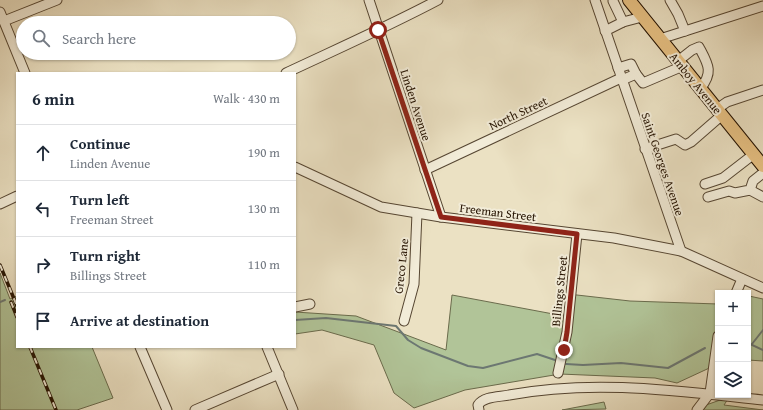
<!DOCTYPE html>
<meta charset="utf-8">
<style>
:root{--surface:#fff;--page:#f2f2f3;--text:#1f2937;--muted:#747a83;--line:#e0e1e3}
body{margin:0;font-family:"Gentium Book Plus",serif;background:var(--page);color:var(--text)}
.controls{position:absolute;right:12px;bottom:12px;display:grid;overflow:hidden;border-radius:0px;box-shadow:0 1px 3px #0004}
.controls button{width:36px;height:36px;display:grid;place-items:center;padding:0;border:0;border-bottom:1px solid var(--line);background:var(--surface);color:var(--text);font:20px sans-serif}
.stop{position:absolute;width:12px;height:12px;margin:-9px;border:3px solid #8f2418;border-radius:50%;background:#fff}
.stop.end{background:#8f2418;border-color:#fff;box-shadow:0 1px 4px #0008}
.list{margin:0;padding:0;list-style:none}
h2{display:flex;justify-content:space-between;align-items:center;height:52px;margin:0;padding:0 16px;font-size:17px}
h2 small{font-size:13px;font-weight:400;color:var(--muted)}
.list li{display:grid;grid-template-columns:26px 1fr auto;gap:12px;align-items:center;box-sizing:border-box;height:56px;padding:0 16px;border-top:1px solid var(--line)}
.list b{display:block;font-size:15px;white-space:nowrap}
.list p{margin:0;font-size:13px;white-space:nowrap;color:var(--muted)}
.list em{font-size:13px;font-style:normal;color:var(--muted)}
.icon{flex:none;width:22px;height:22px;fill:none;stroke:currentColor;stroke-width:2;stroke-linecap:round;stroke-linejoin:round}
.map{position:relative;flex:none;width:763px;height:410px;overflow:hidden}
.search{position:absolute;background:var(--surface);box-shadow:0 1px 3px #0004;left:16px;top:16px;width:280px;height:44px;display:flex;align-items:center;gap:10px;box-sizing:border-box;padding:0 14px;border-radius:22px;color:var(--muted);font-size:15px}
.panel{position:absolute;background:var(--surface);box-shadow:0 1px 3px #0004;left:16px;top:72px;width:280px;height:276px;border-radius:0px}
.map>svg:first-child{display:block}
.green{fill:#b1c498;stroke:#6a6b4c}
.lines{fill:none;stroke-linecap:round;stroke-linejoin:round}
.stream{stroke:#6c7772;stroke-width:2}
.minor-casing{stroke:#564632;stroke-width:11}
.major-casing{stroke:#241201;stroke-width:14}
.minor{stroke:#f2ecd8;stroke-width:9}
.major{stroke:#e6c082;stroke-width:12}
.rail-casing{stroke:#241201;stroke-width:3.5}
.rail{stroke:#f2ecd8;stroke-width:2;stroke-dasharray:6;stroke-linecap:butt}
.route{stroke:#8f2418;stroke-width:5}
.labels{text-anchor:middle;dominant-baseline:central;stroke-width:4;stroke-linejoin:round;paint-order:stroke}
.street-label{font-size:12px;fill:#241201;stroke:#f2ecd8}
</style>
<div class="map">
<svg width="763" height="410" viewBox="0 0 763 410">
<rect width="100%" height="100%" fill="#ebe1c3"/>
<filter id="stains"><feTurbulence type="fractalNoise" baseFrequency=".005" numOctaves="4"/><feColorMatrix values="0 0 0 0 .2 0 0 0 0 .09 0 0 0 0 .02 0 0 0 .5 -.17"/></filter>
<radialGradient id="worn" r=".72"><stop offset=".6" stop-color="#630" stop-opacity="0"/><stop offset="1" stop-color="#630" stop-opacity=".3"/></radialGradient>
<g class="green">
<polygon points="0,273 10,299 17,296 17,347 92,347 113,398 77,410 0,410"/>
<polygon points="568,294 630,301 718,304 718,364 677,383 655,378 560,374 465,390 414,408 394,393 374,345 322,330 295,334 295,312 356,316 446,350 452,295 564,316"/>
<polygon points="749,296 763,299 763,361 748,360"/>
<polygon points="723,399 728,399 724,405 763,410 703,410 706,405"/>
<polygon points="604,402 606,409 562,410"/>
</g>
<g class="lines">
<g class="stream">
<polyline points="0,302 5,300"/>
<polyline points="295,320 326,318 396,326 408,340 421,348 468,366 483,368 537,354 555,360"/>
<polyline points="748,343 763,350"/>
<polyline points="752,344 763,330"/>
<polyline points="566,364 583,365 621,363 668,368 705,348"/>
</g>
<defs>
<g id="minor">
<polyline points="369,0 441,217"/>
<polyline points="595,0 681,251"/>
<polyline points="670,0 678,14 685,31"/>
<polyline points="613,1 623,22"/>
<polyline points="0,12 25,73"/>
<polyline points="4,21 57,0"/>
<polyline points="605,31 623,22 642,17"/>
<polyline points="660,39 763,6"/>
<path d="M 678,61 L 692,50 L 699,47 C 708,64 714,72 700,89"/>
<polyline points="618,68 631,64 636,74"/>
<path d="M 286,73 C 337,49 389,26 438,0"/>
<polyline points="622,80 636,74 643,83 683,66"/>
<polyline points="717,109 727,102 763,90"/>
<polyline points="645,149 676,139 685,145 691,142 722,115"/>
<polyline points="295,167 381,207 441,217 614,238 681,251 763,288"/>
<polyline points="425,170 621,78"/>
<polyline points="705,184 723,178 754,154"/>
<polyline points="750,190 763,197"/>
<polyline points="708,197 729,191 735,193 750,190 753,181 763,173"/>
<polyline points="0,204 17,196"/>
<polyline points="736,293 742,279"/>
<polyline points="295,307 310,304"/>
<polyline points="404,321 414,284 417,213"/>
<polyline points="140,347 167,410"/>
<polyline points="267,347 293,410"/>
<polyline points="558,373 567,332 577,234"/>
<polyline points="195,410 279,374"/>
<path d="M 479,410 L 478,405 C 484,396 500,397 509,395 C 595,379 677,391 763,400"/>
<polyline points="697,410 710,393 718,336"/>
</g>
<polyline id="major" points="629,0 763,166"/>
</defs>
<use href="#minor" class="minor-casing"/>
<use href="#major" class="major-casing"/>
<use href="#minor" class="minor"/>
<use href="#major" class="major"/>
<defs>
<g id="rail">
<polyline points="0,265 17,306"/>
<polyline points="11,302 17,317"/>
<polyline points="30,347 56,410"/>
</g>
</defs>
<use href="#rail" class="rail-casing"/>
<use href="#rail" class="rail"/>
</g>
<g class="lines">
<polyline class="route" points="378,30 441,217 577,234 567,332 564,350"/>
</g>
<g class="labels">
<g class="street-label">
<text transform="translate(696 83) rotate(51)">Amboy Avenue</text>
<text transform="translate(416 105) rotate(72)">Linden Avenue</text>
<text transform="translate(518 113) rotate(-25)">North Street</text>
<text transform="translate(663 164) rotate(71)">Saint Georges Avenue</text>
<text transform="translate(498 212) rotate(7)">Freeman Street</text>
<text transform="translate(401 266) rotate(-84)">Greco Lane</text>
<text transform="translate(559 291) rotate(-84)">Billings Street</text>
</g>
</g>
<rect width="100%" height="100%" filter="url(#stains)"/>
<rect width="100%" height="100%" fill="url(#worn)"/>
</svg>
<div class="controls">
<button>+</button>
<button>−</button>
<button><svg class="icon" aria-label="layers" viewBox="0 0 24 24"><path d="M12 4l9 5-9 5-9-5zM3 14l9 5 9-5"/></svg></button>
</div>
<div class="stop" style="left:378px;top:30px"></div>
<div class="stop end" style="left:564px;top:350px"></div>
<div class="search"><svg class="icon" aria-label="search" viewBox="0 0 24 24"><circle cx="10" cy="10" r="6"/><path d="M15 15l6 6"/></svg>Search here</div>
<section class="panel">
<h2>6 min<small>Walk · 430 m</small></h2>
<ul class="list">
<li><svg class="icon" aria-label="ahead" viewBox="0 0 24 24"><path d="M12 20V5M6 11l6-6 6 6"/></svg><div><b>Continue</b><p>Linden Avenue</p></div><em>190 m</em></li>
<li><svg class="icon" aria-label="left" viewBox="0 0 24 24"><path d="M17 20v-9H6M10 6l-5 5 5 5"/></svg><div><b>Turn left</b><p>Freeman Street</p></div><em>130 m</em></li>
<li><svg class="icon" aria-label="right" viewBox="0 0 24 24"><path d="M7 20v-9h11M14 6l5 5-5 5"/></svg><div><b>Turn right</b><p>Billings Street</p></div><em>110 m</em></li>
<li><svg class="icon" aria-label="arrive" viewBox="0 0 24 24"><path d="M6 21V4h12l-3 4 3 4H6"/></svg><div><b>Arrive at destination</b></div></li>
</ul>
</section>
</div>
